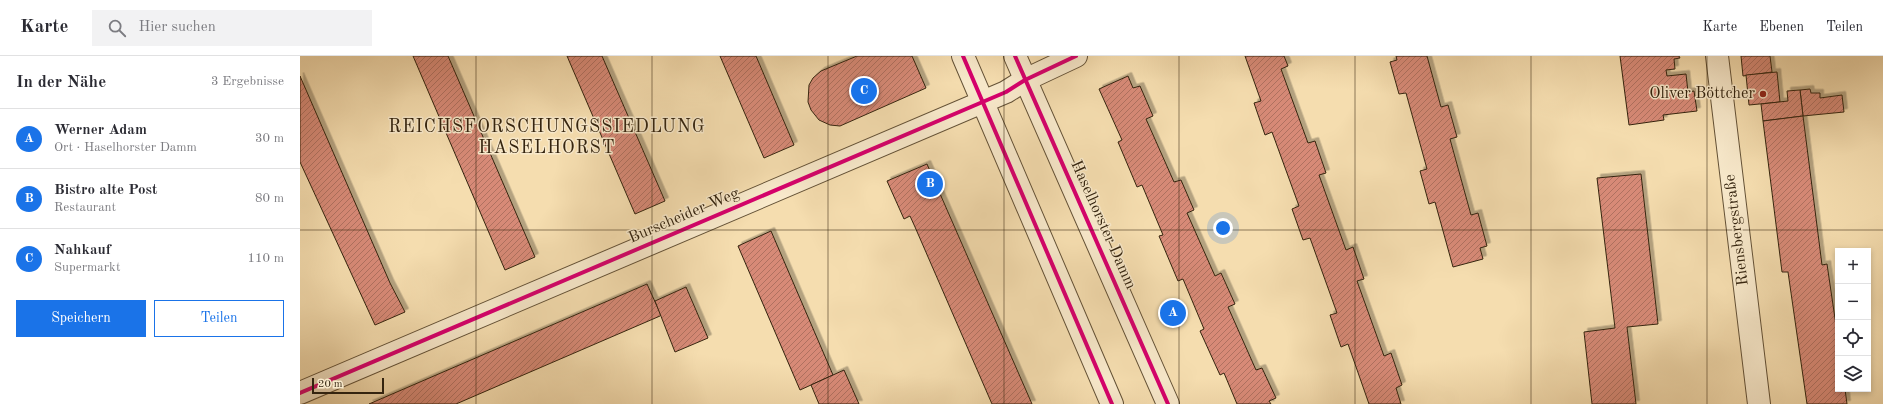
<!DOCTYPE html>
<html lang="de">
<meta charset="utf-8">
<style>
:root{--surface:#fff;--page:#f2f2f3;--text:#2b2b33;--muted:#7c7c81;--line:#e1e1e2;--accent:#1a73e8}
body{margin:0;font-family:"Old Standard TT",serif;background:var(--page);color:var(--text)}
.controls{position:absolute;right:12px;bottom:12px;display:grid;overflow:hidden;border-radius:0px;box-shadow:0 2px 6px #0003}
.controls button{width:36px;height:36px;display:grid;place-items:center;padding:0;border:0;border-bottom:1px solid var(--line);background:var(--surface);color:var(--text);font:20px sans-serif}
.scale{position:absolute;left:12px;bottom:10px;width:72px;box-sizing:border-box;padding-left:4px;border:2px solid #34240f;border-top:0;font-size:11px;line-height:14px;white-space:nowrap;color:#34240f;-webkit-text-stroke:3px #f8e9cb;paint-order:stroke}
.you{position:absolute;left:923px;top:172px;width:14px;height:14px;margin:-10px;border:3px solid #fff;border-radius:50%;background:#1a73e8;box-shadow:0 0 0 6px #1a73e833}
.badge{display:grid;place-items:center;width:26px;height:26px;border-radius:50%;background:var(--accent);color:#fff;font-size:13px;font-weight:700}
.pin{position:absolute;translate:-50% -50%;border:2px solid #fff;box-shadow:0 1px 4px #0006}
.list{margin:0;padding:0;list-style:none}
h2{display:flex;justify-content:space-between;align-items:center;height:52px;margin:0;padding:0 16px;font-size:17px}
h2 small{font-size:13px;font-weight:400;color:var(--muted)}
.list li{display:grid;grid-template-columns:26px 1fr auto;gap:12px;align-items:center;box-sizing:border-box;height:60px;padding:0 16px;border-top:1px solid var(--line)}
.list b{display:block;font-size:15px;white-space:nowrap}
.list p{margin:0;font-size:13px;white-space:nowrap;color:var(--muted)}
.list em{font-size:13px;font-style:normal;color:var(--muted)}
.actions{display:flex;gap:8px;padding:12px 16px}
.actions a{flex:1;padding:9px 0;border:1px solid var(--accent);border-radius:0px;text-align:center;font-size:14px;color:var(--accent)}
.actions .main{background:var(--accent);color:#fff}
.icon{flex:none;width:22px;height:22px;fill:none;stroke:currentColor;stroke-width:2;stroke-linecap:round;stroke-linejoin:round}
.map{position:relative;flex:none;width:1583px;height:348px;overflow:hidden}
header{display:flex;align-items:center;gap:24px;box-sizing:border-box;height:56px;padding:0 20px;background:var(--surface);border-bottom:1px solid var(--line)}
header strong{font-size:19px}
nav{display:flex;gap:22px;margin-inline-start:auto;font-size:14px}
.search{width:280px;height:36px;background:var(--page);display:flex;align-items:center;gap:10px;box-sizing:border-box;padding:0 14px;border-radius:0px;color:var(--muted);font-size:15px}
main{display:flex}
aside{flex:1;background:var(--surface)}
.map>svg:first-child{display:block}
.building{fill:url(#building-hatch);stroke:#34240f;filter:url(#shadow)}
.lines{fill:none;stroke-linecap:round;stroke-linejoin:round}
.minor-casing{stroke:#645237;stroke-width:24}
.tertiary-casing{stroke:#645237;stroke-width:24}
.minor{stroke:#f8e9cb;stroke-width:22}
.tertiary{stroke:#f8e9cb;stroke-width:22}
.cycleway-casing{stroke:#f8e9cb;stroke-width:6}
.cycleway{stroke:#d6006c;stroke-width:4}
.grid{fill:none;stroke:#34240f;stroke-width:1;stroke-opacity:0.55}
.poi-dot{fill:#8f2418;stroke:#f8e9cb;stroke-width:1.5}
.labels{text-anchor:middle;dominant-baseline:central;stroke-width:3;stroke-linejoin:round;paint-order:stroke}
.poi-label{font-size:16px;fill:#34240f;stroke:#f8e9cb;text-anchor:end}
.street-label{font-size:16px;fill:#34240f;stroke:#f8e9cb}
.quarter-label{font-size:18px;letter-spacing:1px;fill:#34240f;stroke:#f8e9cb}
</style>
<header>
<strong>Karte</strong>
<div class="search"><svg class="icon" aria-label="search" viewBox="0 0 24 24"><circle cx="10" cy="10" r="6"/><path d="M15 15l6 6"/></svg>Hier suchen</div>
<nav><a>Karte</a><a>Ebenen</a><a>Teilen</a></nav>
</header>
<main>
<aside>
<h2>In der Nähe<small>3 Ergebnisse</small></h2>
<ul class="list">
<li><span class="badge">A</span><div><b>Werner Adam</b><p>Ort · Haselhorster Damm</p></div><em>30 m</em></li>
<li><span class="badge">B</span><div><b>Bistro alte Post</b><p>Restaurant</p></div><em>80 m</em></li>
<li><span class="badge">C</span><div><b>Nahkauf</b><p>Supermarkt</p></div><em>110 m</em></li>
</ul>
<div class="actions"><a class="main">Speichern</a><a>Teilen</a></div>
</aside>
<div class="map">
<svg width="1583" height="348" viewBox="0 0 1583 348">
<defs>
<pattern id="building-hatch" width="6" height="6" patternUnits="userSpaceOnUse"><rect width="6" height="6" fill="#d78a77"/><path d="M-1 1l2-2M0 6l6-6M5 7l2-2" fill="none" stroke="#af7160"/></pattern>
<filter id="shadow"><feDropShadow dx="3.5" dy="-3.5" stdDeviation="0" flood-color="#0004"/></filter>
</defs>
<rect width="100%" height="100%" fill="#f5ddaf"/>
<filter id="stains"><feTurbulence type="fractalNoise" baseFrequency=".005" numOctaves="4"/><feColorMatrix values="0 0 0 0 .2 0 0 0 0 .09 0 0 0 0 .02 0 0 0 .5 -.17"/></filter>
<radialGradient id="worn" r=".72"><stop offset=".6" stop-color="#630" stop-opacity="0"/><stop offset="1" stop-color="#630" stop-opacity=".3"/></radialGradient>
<g class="building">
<polygon points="113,0 148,0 235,201 205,214"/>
<polygon points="267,0 302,0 365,145 335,158"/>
<polygon points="420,0 456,0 494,89 464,102"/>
<polygon points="557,0 612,0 626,32 540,70 530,69 519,64 511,54 508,46 509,29 513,22 521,15"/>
<polygon points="945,0 984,0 988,10 981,13 1008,87 1015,85 1026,117 1019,119 1046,194 1053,191 1064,223 1057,225 1084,300 1091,297 1102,329 1096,332 1101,348 1069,348 1048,288 1041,291 1030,259 1037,257 1010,182 1003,184 992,153 999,150 972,76 965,79 954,47 961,45"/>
<polygon points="1096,0 1127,0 1141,51 1148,49 1157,81 1150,83 1171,159 1178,157 1187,190 1180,192 1183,203 1153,211 1135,146 1129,148 1120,115 1127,113 1106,37 1099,38 1090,6 1097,4"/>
<polygon points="1320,0 1379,0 1380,2 1374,3 1375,13 1366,14 1367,20 1386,18 1388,36 1394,35 1397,55 1363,59 1364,64 1329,69"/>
<polygon points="1441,0 1470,0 1472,16 1443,20"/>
<polygon points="1477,16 1480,46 1449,49 1446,19"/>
<polygon points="0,20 90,227 105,256 75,269 0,106"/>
<polygon points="828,20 833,32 840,30 853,60 846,63 874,126 881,124 894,154 887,157 915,220 921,217 935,248 928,251 956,314 962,312 976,342 969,345 971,348 937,348 924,317 920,319 900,275 904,273 883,223 878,225 859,180 863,179 842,129 837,131 818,86 822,84 799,33"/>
<polygon points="1510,33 1511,37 1520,37 1520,42 1542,39 1544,56 1503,60 1500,34"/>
<polygon points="1500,34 1503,60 1463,65 1461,48 1488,45 1487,35"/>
<polygon points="1503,60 1522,209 1527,208 1538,283 1538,333 1545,333 1547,348 1507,348 1488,216 1482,216 1463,65"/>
<polygon points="627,108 732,348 692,348 615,171 610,160 604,163 587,125"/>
<polygon points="1341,118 1358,268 1327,271 1336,348 1292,348 1284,276 1315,272 1297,122"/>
<polygon points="471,175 533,319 500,334 438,190"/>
<polygon points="347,228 361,259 360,260 156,348 69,348"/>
<polygon points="386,231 408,282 375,296 355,245"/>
<polygon points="544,314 559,348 519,348 511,329"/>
</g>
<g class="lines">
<defs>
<g id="minor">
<polyline points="1417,0 1459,348"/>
<polyline points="0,337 706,36 725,24 776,0"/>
</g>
<g id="tertiary">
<polyline points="663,0 812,348"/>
<polyline points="715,0 868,348"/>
</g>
</defs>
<use href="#minor" class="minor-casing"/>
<use href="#tertiary" class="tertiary-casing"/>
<use href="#minor" class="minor"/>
<use href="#tertiary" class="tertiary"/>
<defs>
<g id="cycleway">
<polyline points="663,0 812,348"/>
<polyline points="715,0 868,348"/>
<polyline points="0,337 706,36 725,24 776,0"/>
</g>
</defs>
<use href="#cycleway" class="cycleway-casing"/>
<use href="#cycleway" class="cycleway"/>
</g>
<path class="grid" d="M 176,0 L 176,348M 352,0 L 352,348M 528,0 L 528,348M 704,0 L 704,348M 879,0 L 879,348M 1055,0 L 1055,348M 1231,0 L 1231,348M 1407,0 L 1407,348M 0,174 L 1583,174"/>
<circle class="poi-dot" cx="1463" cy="38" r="4"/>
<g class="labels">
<g class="poi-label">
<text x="1455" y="38">Oliver Böttcher</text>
</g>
<g class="street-label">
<text transform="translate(384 160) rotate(-23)">Burscheider Weg</text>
<text transform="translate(803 169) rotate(66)">Haselhorster Damm</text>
<text transform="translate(1437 174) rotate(-97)">Riensbergstraße</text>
</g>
<g class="quarter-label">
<text x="247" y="71">REICHSFORSCHUNGSSIEDLUNG<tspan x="247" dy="21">HASELHORST</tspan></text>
</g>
</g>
<rect width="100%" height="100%" filter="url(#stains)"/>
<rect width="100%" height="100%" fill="url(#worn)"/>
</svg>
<div class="controls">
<button>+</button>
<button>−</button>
<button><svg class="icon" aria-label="locate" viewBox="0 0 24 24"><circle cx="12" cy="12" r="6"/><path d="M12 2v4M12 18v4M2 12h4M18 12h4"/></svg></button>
<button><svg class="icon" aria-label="layers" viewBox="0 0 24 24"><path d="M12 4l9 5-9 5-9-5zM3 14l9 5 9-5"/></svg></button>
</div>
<div class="scale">20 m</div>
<div class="you"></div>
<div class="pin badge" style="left:873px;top:257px">A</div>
<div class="pin badge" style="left:630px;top:128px">B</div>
<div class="pin badge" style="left:564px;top:35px">C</div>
</div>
</main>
